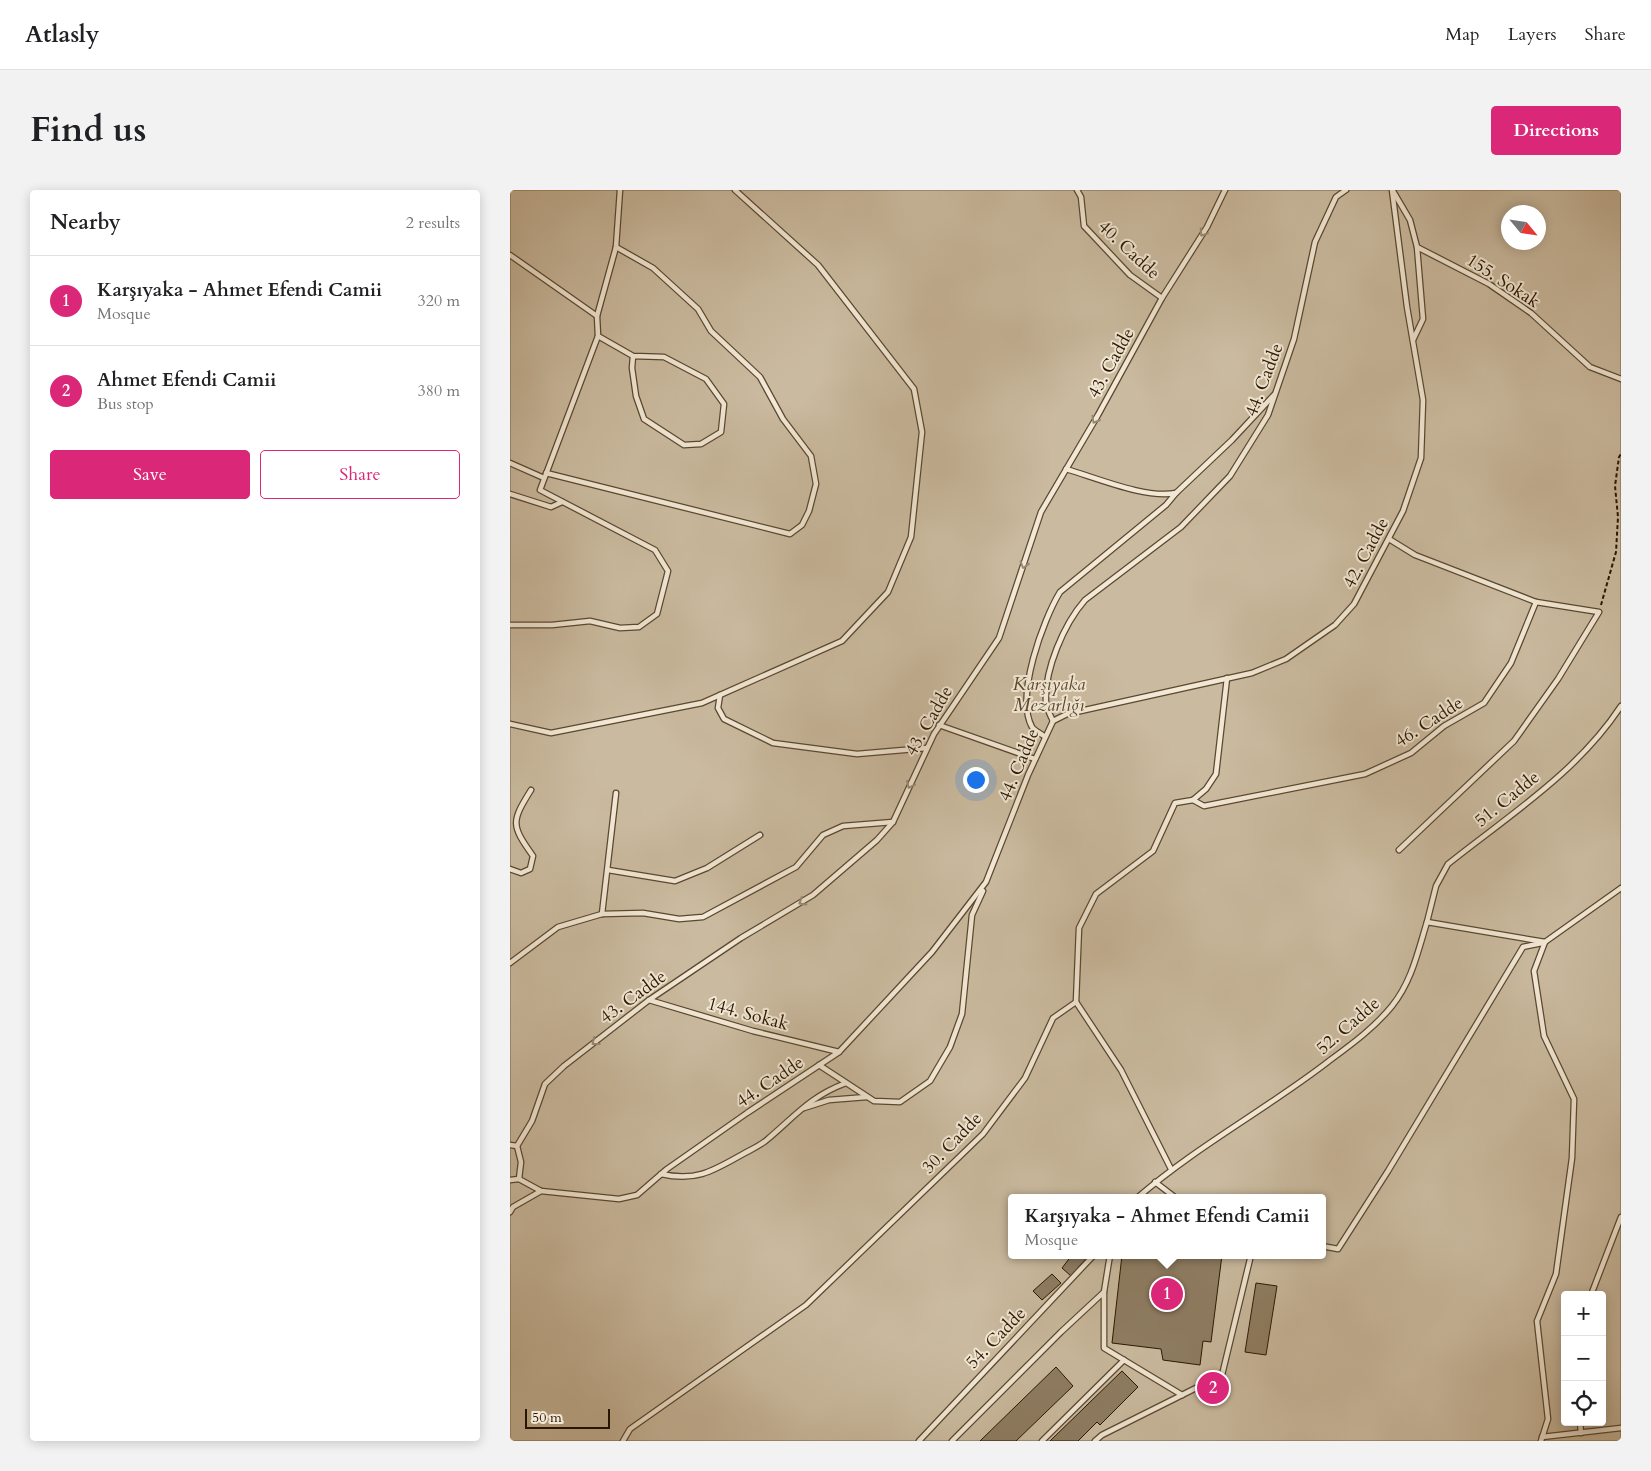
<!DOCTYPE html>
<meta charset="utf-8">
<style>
:root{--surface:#fff;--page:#f2f2f2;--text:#202124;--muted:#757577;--line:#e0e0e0;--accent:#db2777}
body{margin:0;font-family:Cardo,serif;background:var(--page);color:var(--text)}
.controls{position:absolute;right:15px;bottom:15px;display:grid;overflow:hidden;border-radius:5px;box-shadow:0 2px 12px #0003}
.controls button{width:45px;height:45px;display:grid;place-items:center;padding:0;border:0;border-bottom:1px solid var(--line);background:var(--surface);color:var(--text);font:25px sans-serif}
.compass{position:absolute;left:991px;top:15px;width:45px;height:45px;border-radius:50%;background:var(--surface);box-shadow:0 2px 12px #0003;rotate:119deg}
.scale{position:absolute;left:15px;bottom:12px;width:85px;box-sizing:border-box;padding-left:5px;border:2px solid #291600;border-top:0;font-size:14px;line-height:18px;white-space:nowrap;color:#291600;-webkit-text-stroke:4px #f2e8d5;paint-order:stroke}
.you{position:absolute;left:465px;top:589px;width:18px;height:18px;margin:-12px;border:4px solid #fff;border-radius:50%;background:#1a73e8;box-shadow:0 0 0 8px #1a73e833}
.badge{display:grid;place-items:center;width:32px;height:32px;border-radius:50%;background:var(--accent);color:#fff;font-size:16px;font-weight:700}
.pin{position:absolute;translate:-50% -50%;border:2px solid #fff;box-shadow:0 1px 5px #0006}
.popup{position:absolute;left:498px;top:1004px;width:318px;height:65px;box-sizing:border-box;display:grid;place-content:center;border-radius:5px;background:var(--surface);filter:drop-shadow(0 1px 4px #0005);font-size:16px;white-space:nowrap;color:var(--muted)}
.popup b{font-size:19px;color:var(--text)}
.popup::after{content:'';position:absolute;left:50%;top:100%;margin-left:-10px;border:10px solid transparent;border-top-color:var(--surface)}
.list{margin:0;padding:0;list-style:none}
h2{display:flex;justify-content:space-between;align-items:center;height:65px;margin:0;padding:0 20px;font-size:21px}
h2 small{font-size:16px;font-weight:400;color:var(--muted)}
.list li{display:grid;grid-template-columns:32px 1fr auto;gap:15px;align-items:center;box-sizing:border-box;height:90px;padding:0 20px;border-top:1px solid var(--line)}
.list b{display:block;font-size:19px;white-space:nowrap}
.list p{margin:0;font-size:16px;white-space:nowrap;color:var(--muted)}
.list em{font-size:16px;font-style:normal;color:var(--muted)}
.actions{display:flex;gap:10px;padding:15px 20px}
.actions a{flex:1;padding:11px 0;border:1px solid var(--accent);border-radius:5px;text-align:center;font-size:18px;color:var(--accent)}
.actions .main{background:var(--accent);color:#fff}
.icon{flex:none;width:28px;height:28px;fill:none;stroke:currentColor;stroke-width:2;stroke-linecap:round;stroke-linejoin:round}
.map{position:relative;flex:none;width:1111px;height:1251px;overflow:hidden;border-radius:5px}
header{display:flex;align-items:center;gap:30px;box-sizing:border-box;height:70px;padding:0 25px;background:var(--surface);border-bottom:1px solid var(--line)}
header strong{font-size:24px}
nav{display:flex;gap:28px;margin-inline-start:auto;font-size:18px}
.intro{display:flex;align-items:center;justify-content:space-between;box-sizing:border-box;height:120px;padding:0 30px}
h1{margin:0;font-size:35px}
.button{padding:12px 22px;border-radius:5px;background:var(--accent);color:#fff;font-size:18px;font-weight:700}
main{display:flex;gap:30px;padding:0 30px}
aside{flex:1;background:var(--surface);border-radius:5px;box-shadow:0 2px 12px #0003}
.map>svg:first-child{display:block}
.green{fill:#caba9f;stroke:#7a6850;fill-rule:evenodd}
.building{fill:#8e7d63;stroke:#291600}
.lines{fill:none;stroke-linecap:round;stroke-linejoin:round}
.lane-casing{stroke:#5a4830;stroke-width:7}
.path{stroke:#291600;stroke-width:2;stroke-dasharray:4 2.5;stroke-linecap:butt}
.lane{stroke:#f2e8d5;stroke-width:4.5}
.oneway{stroke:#988a75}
.labels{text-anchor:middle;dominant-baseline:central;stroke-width:4;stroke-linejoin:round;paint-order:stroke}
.street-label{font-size:18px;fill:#291600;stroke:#f2e8d5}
.park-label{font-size:18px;font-style:italic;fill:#594730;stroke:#f2e8d5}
</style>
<header>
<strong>Atlasly</strong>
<nav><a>Map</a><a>Layers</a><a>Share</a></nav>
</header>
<div class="intro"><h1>Find us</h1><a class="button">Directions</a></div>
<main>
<aside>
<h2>Nearby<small>2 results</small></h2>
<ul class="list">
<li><span class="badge">1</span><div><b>Karşıyaka - Ahmet Efendi Camii</b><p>Mosque</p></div><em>320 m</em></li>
<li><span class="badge">2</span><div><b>Ahmet Efendi Camii</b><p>Bus stop</p></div><em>380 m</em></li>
</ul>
<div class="actions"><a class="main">Save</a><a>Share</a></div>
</aside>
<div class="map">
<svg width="1111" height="1251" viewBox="0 0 1111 1251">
<rect width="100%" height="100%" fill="#ebdcbf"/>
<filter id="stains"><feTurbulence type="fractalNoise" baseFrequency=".004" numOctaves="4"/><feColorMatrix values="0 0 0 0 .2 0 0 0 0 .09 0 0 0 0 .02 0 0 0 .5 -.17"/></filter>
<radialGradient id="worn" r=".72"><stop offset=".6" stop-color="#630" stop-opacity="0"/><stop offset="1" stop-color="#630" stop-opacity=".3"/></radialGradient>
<path class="green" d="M 0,0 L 1111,0 L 1111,1251 L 0,1251 ZM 998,22 L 1028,22 L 1028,52 L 998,52 ZM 502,1008 L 812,1008 L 812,1065 L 502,1065 ZM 1055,1105 L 1092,1105 L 1092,1232 L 1055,1232 Z"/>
<g class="building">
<polygon points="562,1065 579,1065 561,1086 552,1078"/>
<polygon points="612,1065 712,1065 701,1152 693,1151 690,1175 653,1170 651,1159 602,1153"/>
<polygon points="542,1084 551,1093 532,1110 523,1101"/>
<polygon points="746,1093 767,1096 756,1165 735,1162"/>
<polygon points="546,1177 563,1196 506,1251 470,1251"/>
<polygon points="612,1181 628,1197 590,1235 587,1232 568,1251 540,1251"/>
</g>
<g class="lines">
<defs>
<g id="lane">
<polyline points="567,0 571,7 574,36 620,85 652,108"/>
<polyline points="883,1 900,30 907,57 979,94 1021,123 1080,177 1111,189"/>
<polyline points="0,65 87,126 88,146 30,300 145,360 158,381 147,424 129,437 110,438 80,431 42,435 0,435"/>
<polyline points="87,126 106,57 110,0"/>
<polyline points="88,146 123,166 154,167 196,189 214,214 211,242 191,254 174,255 134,229 126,206 122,178 123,166"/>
<polyline points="903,150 913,129 907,57"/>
<polyline points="0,273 34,288"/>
<path d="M 556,279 C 587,288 636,309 666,303 L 722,250 L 764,205"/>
<polyline points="36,283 280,344 292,335 299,321 306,294 301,266 273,229 250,187 201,141 188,119 143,78 106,57"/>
<polyline points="0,304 41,317 52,312"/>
<polyline points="717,488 706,584 696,599 683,610 694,616 855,584 901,563 934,536 974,513 1001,473 1026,412 905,365 879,349"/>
<polyline points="210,505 208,518 214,529 263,553 347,564 417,558"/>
<polyline points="543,531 557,524 742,483 776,469 825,435 844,414 893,321 911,268 913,210 897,117 882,0"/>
<path d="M 543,531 C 540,525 537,519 536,513 C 534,480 554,434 575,410 L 671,337 L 720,286 L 758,225 L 784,149 L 805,52 L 826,7 L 836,0"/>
<polyline points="0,534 41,543 192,513 332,451 378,402 401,347 412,242 404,199 308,75 225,0"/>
<polyline points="429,535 525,569"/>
<path d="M 534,546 C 530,543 525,541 522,537 C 505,506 533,430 550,402 L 656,315 L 666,303"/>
<polyline points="889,660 1004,551 1048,489 1089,422 1026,412"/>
<path d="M 0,679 L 11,683 L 20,679 L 23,666 C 1,635 1,632 21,600"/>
<polyline points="98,680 165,691 197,678 250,645"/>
<polyline points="92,724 106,603"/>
<path d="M 917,732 L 926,696 L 938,674 C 998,626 1068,582 1111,516"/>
<polyline points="0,773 48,737 92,724 133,723 169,729 193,727 286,677 313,645 333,636 383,632"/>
<polyline points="139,810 243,841 329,862"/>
<polyline points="566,812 611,880 661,979"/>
<polyline points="309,875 364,911 390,912 420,891 440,857 452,824 462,725 473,701"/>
<polyline points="294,918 319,910 357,907"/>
<polyline points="0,955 7,956 22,931 35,894 54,876 139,810 231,748 303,705 367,650 383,632 424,544 489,448 531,322 588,225 652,108 697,37 715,0"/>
<polyline points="7,956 11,972 9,989 31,1001 109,1009 127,1005 157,979 237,923 329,862 422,762 476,692 518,585 543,531"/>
<path d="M 151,984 C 186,992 203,981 233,964 C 242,959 252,955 259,948 C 286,925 301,906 336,893"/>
<polyline points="0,990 9,989"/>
<polyline points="645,992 666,1008"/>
<path d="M 627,1008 C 687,956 757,919 819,871 C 842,854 864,838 882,816 C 902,791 908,761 917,732 L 1035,752 L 1111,698"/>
<polyline points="0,1022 3,1017 31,1001"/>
<polyline points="812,1056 828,1059 878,981 1013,757 1032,753"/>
<polyline points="594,1102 594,1158 672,1205"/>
<polyline points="1081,1105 1111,1027"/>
<polyline points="1070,1232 1071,1243"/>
<polyline points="1032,1247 1111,1238"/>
<polyline points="113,1251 120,1239 296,1115 473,944 515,888 543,828 566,812 569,738 586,704 643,661 665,613 683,610"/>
<polyline points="409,1251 584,1065"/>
<polyline points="442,1251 551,1142 594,1102 600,1065"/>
<polyline points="532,1251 614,1170"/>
<polyline points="585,1251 592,1245 712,1185 741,1065"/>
<polyline points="1031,1251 1038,1229 1027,1131 1046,1084 1062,968 1064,909 1034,846 1024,781 1035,752"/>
</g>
</defs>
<use href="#lane" class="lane-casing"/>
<polyline class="path" points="1091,415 1106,362 1108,327 1105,296 1109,267 1111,264"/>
<use href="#lane" class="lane"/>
</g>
<defs><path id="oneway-chevron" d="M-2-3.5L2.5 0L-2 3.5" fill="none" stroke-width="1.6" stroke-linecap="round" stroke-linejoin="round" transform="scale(1.25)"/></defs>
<g class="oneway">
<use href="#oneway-chevron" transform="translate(693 43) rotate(122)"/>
<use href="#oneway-chevron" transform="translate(585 230) rotate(120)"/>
<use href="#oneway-chevron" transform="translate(514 375) rotate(107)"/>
<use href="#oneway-chevron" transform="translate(400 595) rotate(115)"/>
<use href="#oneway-chevron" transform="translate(292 712) rotate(149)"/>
<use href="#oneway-chevron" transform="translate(85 852) rotate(142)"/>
</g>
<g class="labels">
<g class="street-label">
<text transform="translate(619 60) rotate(43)">40. Cadde</text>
<text transform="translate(993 91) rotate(33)">155. Sokak</text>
<text transform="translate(601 173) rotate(-61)">43. Cadde</text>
<text transform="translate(754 190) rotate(-69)">44. Cadde</text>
<text transform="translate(856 363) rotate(-62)">42. Cadde</text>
<text transform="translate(419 531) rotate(-60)">43. Cadde</text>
<text transform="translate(919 532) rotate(-33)">46. Cadde</text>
<text transform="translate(509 575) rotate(-67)">44. Cadde</text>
<text transform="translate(997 609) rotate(-39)">51. Cadde</text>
<text transform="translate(123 807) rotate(-36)">43. Cadde</text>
<text transform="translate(238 824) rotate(15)">144. Sokak</text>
<text transform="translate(838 836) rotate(-41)">52. Cadde</text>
<text transform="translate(260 892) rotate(-34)">44. Cadde</text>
<text transform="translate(442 953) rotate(-46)">30. Cadde</text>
<text transform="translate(486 1148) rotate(-46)">54. Cadde</text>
</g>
<g class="park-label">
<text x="539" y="494">Karşıyaka<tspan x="539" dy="21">Mezarlığı</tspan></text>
</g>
</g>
<rect width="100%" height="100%" filter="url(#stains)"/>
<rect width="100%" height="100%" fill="url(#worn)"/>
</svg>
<div class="controls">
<button>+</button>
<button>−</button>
<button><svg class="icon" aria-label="locate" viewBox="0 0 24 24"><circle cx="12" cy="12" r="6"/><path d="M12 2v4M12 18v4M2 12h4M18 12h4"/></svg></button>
</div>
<svg class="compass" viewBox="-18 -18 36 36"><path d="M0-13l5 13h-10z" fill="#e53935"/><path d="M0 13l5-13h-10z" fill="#757577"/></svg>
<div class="scale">50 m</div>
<div class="you"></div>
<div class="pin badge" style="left:657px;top:1104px">1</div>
<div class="popup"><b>Karşıyaka - Ahmet Efendi Camii</b>Mosque</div>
<div class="pin badge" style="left:703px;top:1198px">2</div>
</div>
</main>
